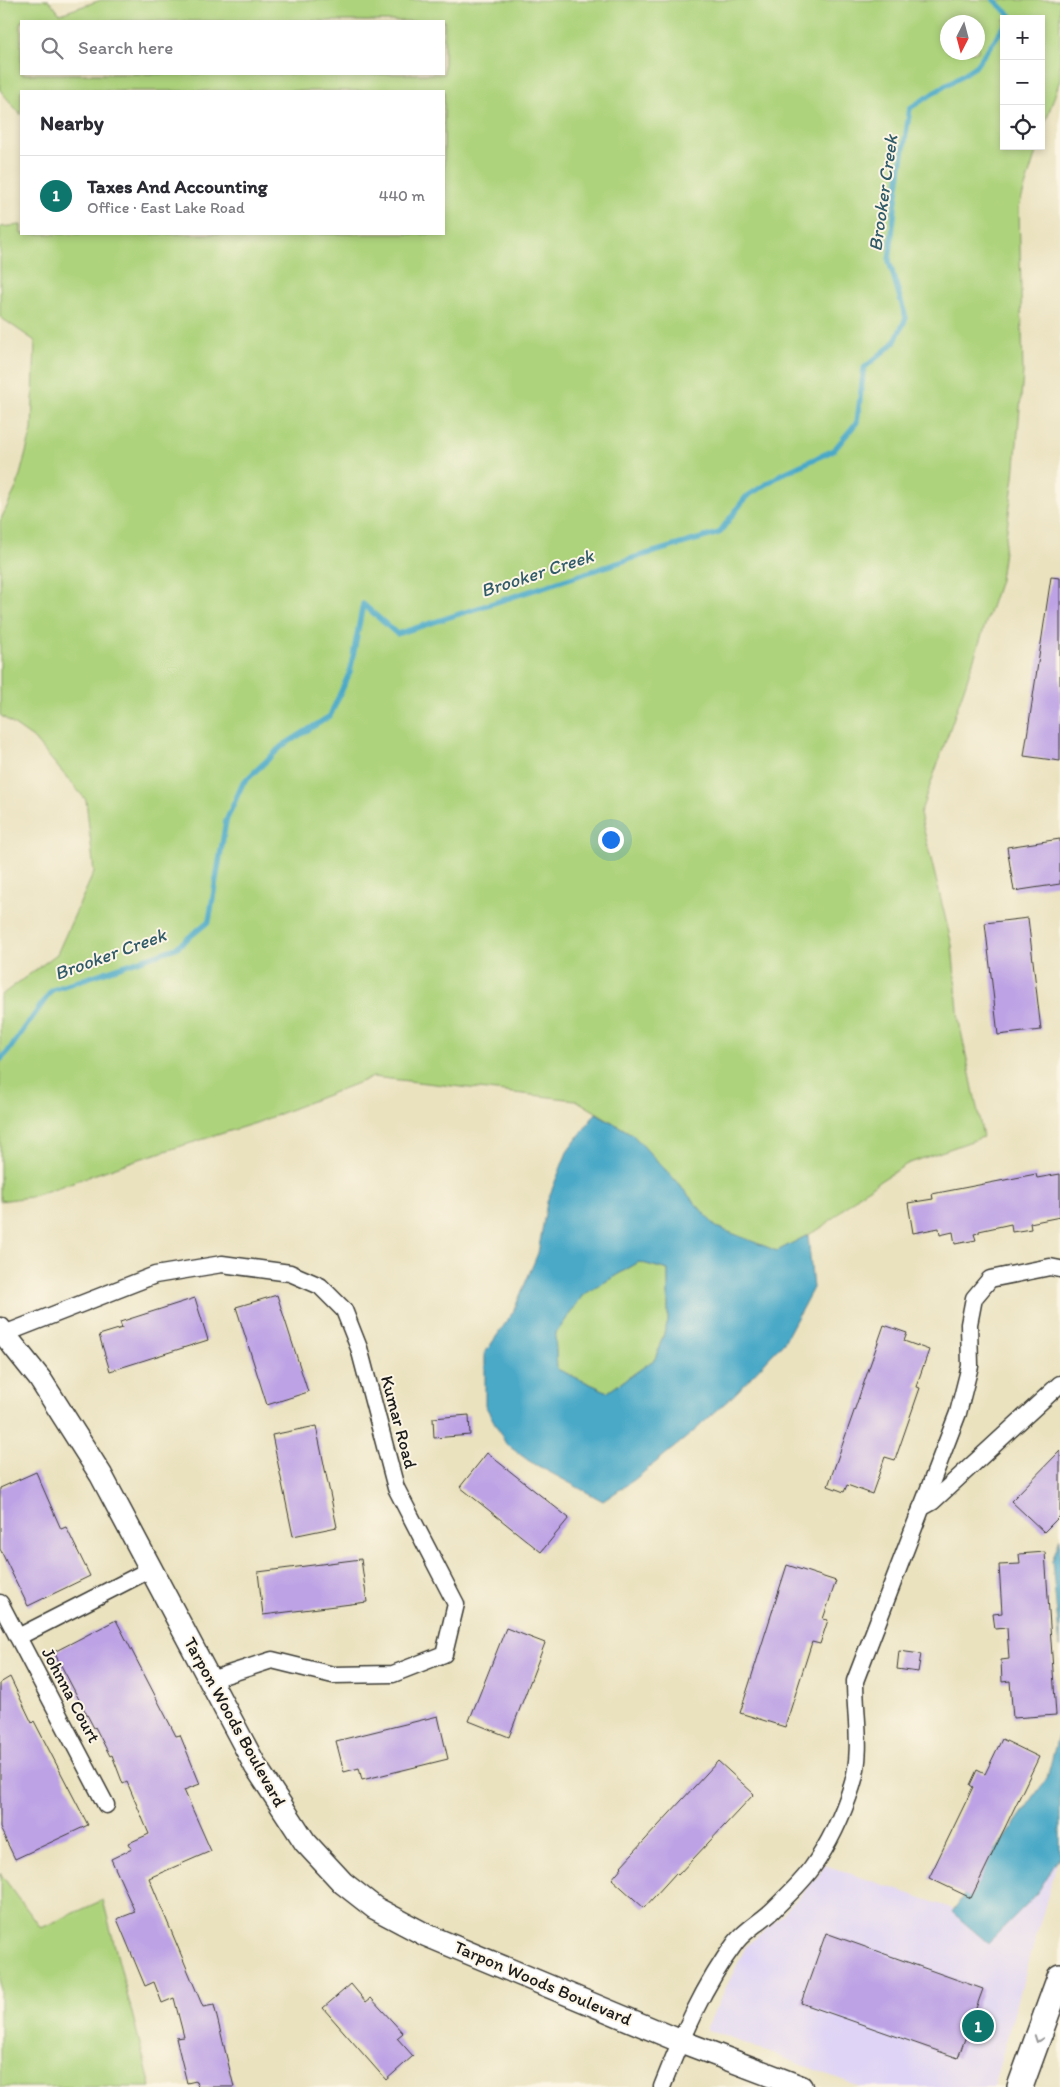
<!DOCTYPE html>
<meta charset="utf-8">
<style>
:root{--surface:#fff;--page:#f2f2f3;--text:#2b2b33;--muted:#7c7c81;--line:#e1e1e2;--accent:#0f766e}
body{margin:0;font-family:Itim,sans-serif;background:var(--page);color:var(--text)}
.controls{position:absolute;right:15px;top:15px;display:grid;overflow:hidden;border-radius:0px;box-shadow:0 2px 8px #0003}
.controls button{width:45px;height:45px;display:grid;place-items:center;padding:0;border:0;border-bottom:1px solid var(--line);background:var(--surface);color:var(--text);font:25px sans-serif}
.compass{position:absolute;left:940px;top:15px;width:45px;height:45px;border-radius:50%;background:var(--surface);box-shadow:0 2px 8px #0003;rotate:186deg}
.you{position:absolute;left:610px;top:839px;width:18px;height:18px;margin:-12px;border:4px solid #fff;border-radius:50%;background:#1a73e8;box-shadow:0 0 0 8px #1a73e833}
.badge{display:grid;place-items:center;width:32px;height:32px;border-radius:50%;background:var(--accent);color:#fff;font-size:16px;font-weight:700}
.pin{position:absolute;translate:-50% -50%;border:2px solid #fff;box-shadow:0 1px 5px #0006}
.list{margin:0;padding:0;list-style:none}
h2{display:flex;justify-content:space-between;align-items:center;height:65px;margin:0;padding:0 20px;font-size:21px}
h2 small{font-size:16px;font-weight:400;color:var(--muted)}
.list li{display:grid;grid-template-columns:32px 1fr auto;gap:15px;align-items:center;box-sizing:border-box;height:80px;padding:0 20px;border-top:1px solid var(--line)}
.list b{display:block;font-size:19px;white-space:nowrap}
.list p{margin:0;font-size:16px;white-space:nowrap;color:var(--muted)}
.list em{font-size:16px;font-style:normal;color:var(--muted)}
.icon{flex:none;width:28px;height:28px;fill:none;stroke:currentColor;stroke-width:2;stroke-linecap:round;stroke-linejoin:round}
.map{position:relative;flex:none;width:1060px;height:2087px;overflow:hidden}
.search{position:absolute;background:var(--surface);box-shadow:0 2px 8px #0003;left:20px;top:20px;width:425px;height:55px;display:flex;align-items:center;gap:12px;box-sizing:border-box;padding:0 18px;border-radius:0px;color:var(--muted);font-size:19px}
.panel{position:absolute;background:var(--surface);box-shadow:0 2px 8px #0003;left:20px;top:90px;width:425px;height:145px;border-radius:0px}
.map>svg:first-child{display:block}
.built{fill:#dfd4f5}
.green{fill:#add37c;stroke:#64784c;fill-rule:evenodd}
.water{fill:#48a9c7;stroke:#326272;fill-rule:evenodd}
.lines{fill:none;stroke-linecap:round;stroke-linejoin:round}
.stream{stroke:#48a9c7;stroke-width:5.5}
.building{fill:#bda3e5}
.street-casing{stroke:#3b3a34;stroke-width:19}
.secondary-casing{stroke:#3b3a34;stroke-width:25}
.primary-casing{stroke:#3b3a34;stroke-width:28}
.street{stroke:#fff;stroke-width:16}
.secondary{stroke:#fff;stroke-width:22}
.primary{stroke:#fff;stroke-width:25}
.oneway{stroke:#999}
.labels{text-anchor:middle;dominant-baseline:central;stroke-width:4;stroke-linejoin:round;paint-order:stroke}
.street-label{font-size:18px;fill:#1c1c1c;stroke:#fcf5e5}
.water-label{font-size:19px;font-style:italic;fill:#305b69;stroke:#fcf5e5}
</style>
<div class="map">
<svg width="1060" height="2087" viewBox="0 0 1060 2087">
<rect width="100%" height="100%" fill="#fcf5e5"/>
<filter id="ink" filterUnits="userSpaceOnUse"><feTurbulence type="fractalNoise" baseFrequency=".02" numOctaves="2"/><feDisplacementMap in="SourceGraphic" scale="10" xChannelSelector="R" yChannelSelector="G"/><feConvolveMatrix kernelMatrix="1 2 1 2 8 2 1 2 1" color-interpolation-filters="sRGB"/></filter>
<filter id="wash" filterUnits="userSpaceOnUse"><feTurbulence type="fractalNoise" baseFrequency=".0096" numOctaves="4" result="noise"/><feDisplacementMap in="SourceGraphic" scale="20" xChannelSelector="R" yChannelSelector="G"/><feGaussianBlur stdDeviation="1.12" result="paint"/><feColorMatrix in="noise" values="0 0 0 0 0 0 0 0 0 0 0 0 0 0 0 0 0 1.4 0 .05"/><feComposite in="paint" operator="in"/></filter>
<g filter="url(#wash)">
<rect width="100%" height="100%" fill="#eae2bf"/>
<polygon class="built" points="1058,1860 993,2087 861,2087 706,2029 746,1946 780,1917 818,1876 825,1865 954,1909 952,1911 1036,1895"/>
<g class="green">
<path d="M 0,0 L 49,0 L 60,14 L 101,0 L 1060,0 L 1060,80 L 1041,135 L 1041,19 L 1004,19 L 1004,146 L 1038,146 L 1019,207 L 1023,374 L 1014,477 L 1000,580 L 965,686 L 920,814 L 952,945 L 959,1021 L 983,1137 L 907,1164 L 861,1193 L 823,1227 L 777,1251 L 716,1227 L 676,1181 L 632,1134 L 576,1100 L 373,1077 L 256,1123 L 136,1160 L 30,1197 L 0,1201 L 0,996 L 57,954 L 94,872 L 86,800 L 33,738 L 0,715 L 0,521 L 17,486 L 32,430 L 35,341 L 0,317 L 0,227 L 21,225 L 21,234 L 444,234 L 444,91 L 21,91 L 21,115 L 0,90 ZM 21,21 L 444,21 L 444,74 L 21,74 ZM 948,22 L 978,22 L 978,52 L 948,52 Z"/>
<polygon points="639,1262 668,1270 668,1322 655,1359 608,1392 557,1369 555,1335 583,1295"/>
<polygon points="0,1873 41,1928 103,1900 151,2087 0,2087"/>
</g>
<g class="water">
<path d="M 596,1113 L 632,1134 L 676,1181 L 716,1227 L 777,1251 L 808,1235 L 813,1288 L 784,1342 L 735,1394 L 692,1433 L 634,1480 L 603,1501 L 529,1461 L 506,1444 L 485,1405 L 485,1353 L 513,1312 L 538,1253 L 547,1202 L 567,1152 ZM 639,1262 L 668,1270 L 668,1322 L 655,1359 L 608,1392 L 557,1369 L 555,1335 L 583,1295 Z"/>
<polygon points="1060,1538 1060,1648 1052,1561"/>
<polygon points="1060,1728 1060,1856 1036,1895 988,1943 952,1912 1047,1778"/>
</g>
<g class="lines">
<g class="stream">
<polyline points="994,0 1011,16 1009,19"/>
<polyline points="0,1060 7,1053 52,990 176,948 209,921 226,821 243,783 282,746 330,716 350,672 363,604 397,634 633,558 719,533 746,497 782,474 834,450 857,422 864,368 894,343 906,318 889,261 896,199 910,108 975,67 1004,27"/>
</g>
</g>
<g id="blocks">
<g class="building">
<polygon points="1051,577 1060,578 1060,761 1024,756"/>
<polygon points="1060,839 1060,884 1014,891 1007,847"/>
<polygon points="1028,918 1041,1030 998,1035 985,923"/>
<polygon points="1036,1174 1037,1178 1060,1174 1060,1217 1030,1223 1031,1229 1012,1232 1011,1224 979,1231 979,1233 974,1234 976,1240 955,1244 953,1232 940,1235 939,1228 913,1233 908,1203 933,1199 932,1194"/>
<polygon points="277,1295 308,1392 267,1405 236,1307"/>
<polygon points="195,1298 208,1340 110,1371 99,1335 122,1328 120,1322"/>
<polygon points="884,1325 907,1333 904,1341 929,1350 916,1387 920,1388 895,1460 885,1457 872,1494 847,1485 844,1492 828,1486"/>
<polygon points="469,1415 470,1435 434,1438 433,1418"/>
<polygon points="316,1426 337,1527 293,1536 272,1435"/>
<polygon points="1060,1451 1060,1516 1044,1532 1011,1501"/>
<polygon points="487,1453 569,1518 541,1552 460,1487"/>
<polygon points="36,1472 61,1529 66,1527 90,1576 28,1606 0,1549 0,1488"/>
<polygon points="1045,1552 1056,1715 1013,1718 1010,1681 1002,1682 1001,1660 1009,1659 1007,1628 995,1629 993,1614 1002,1613 999,1565 1020,1564 1019,1554"/>
<polygon points="361,1559 367,1602 263,1615 258,1572"/>
<polygon points="787,1565 836,1581 823,1619 828,1620 820,1644 812,1642 785,1727 740,1713"/>
<polygon points="116,1620 176,1736 180,1735 200,1784 184,1790 211,1851 149,1878 203,2007 214,2005 234,2087 198,2087 196,2081 187,2083 176,2038 184,2037 174,1998 162,2003 154,1982 145,1986 117,1919 135,1912 111,1859 132,1849 129,1843 149,1834 127,1782 123,1784 112,1755 110,1756 95,1727 94,1728 54,1652"/>
<polygon points="506,1628 545,1643 509,1737 469,1721"/>
<polygon points="899,1651 921,1654 918,1672 897,1669"/>
<polygon points="10,1677 32,1723 34,1721 88,1825 15,1859 0,1828 0,1683"/>
<polygon points="438,1716 448,1759 362,1780 359,1768 344,1772 336,1741"/>
<polygon points="1002,1739 1039,1757 971,1898 929,1878 973,1787 970,1785 977,1770 985,1774"/>
<polygon points="718,1761 754,1794 678,1875 676,1873 644,1908 612,1879 622,1867 621,1866"/>
<polygon points="826,1933 983,1989 958,2058 801,2003"/>
<polygon points="351,1984 366,2002 371,1998 403,2033 397,2038 413,2056 386,2080 323,2008"/>
</g>
</g>
</g>
<g filter="url(#ink)">
<use href="#blocks" fill-opacity="0" stroke="#3b3a34" stroke-width="1"/>
<g class="lines">
<defs>
<g id="street">
<polyline points="4,1334 155,1275 222,1264 290,1273 320,1286 344,1310 359,1348 396,1488 456,1604 444,1654 393,1674 333,1675 272,1660 210,1680"/>
<polyline points="921,1508 932,1502 1060,1384"/>
<polyline points="0,1603 106,1805"/>
<polyline points="18,1637 151,1569"/>
<path d="M 662,2087 C 682,2036 703,1986 736,1942 C 747,1928 764,1920 776,1907 C 788,1895 802,1882 812,1868 C 829,1844 843,1814 852,1786 C 863,1752 855,1716 855,1681 L 958,1413 L 970,1366 L 969,1324 L 974,1298 L 990,1279 L 1050,1267 L 1060,1269"/>
</g>
<polyline id="secondary" points="0,1329 40,1379 101,1475 256,1767 305,1842 343,1883 375,1908 426,1935 680,2041 801,2087"/>
<polyline id="primary" points="1020,2087 1060,1977"/>
</defs>
<use href="#street" class="street-casing"/>
<use href="#secondary" class="secondary-casing"/>
<use href="#primary" class="primary-casing"/>
<use href="#street" class="street"/>
<use href="#secondary" class="secondary"/>
<use href="#primary" class="primary"/>
</g>
<defs><path id="oneway-chevron" d="M-2-3.5L2.5 0L-2 3.5" fill="none" stroke-width="1.6" stroke-linecap="round" stroke-linejoin="round" transform="scale(1.25)"/></defs>
<use class="oneway" href="#oneway-chevron" transform="translate(1038 2039) rotate(110)"/>
</g>
<g class="labels">
<g class="street-label">
<text transform="translate(399 1422) rotate(75)">Kumar Road</text>
<text transform="translate(71 1695) rotate(62)">Johnna Court</text>
<text transform="translate(235 1722) rotate(61)">Tarpon Woods Boulevard</text>
<text transform="translate(543 1983) rotate(23)">Tarpon Woods Boulevard</text>
</g>
<g class="water-label">
<text transform="translate(883 193) rotate(-82)">Brooker Creek</text>
<text transform="translate(537 573) rotate(-18)">Brooker Creek</text>
<text transform="translate(110 954) rotate(-20)">Brooker Creek</text>
</g>
</g>
</svg>
<div class="controls">
<button>+</button>
<button>−</button>
<button><svg class="icon" aria-label="locate" viewBox="0 0 24 24"><circle cx="12" cy="12" r="6"/><path d="M12 2v4M12 18v4M2 12h4M18 12h4"/></svg></button>
</div>
<svg class="compass" viewBox="-18 -18 36 36"><path d="M0-13l5 13h-10z" fill="#e53935"/><path d="M0 13l5-13h-10z" fill="#7c7c81"/></svg>
<div class="you"></div>
<div class="pin badge" style="left:978px;top:2026px">1</div>
<div class="search"><svg class="icon" aria-label="search" viewBox="0 0 24 24"><circle cx="10" cy="10" r="6"/><path d="M15 15l6 6"/></svg>Search here</div>
<section class="panel">
<h2>Nearby<small></small></h2>
<ul class="list">
<li><span class="badge">1</span><div><b>Taxes And Accounting</b><p>Office · East Lake Road</p></div><em>440 m</em></li>
</ul>
</section>
</div>
